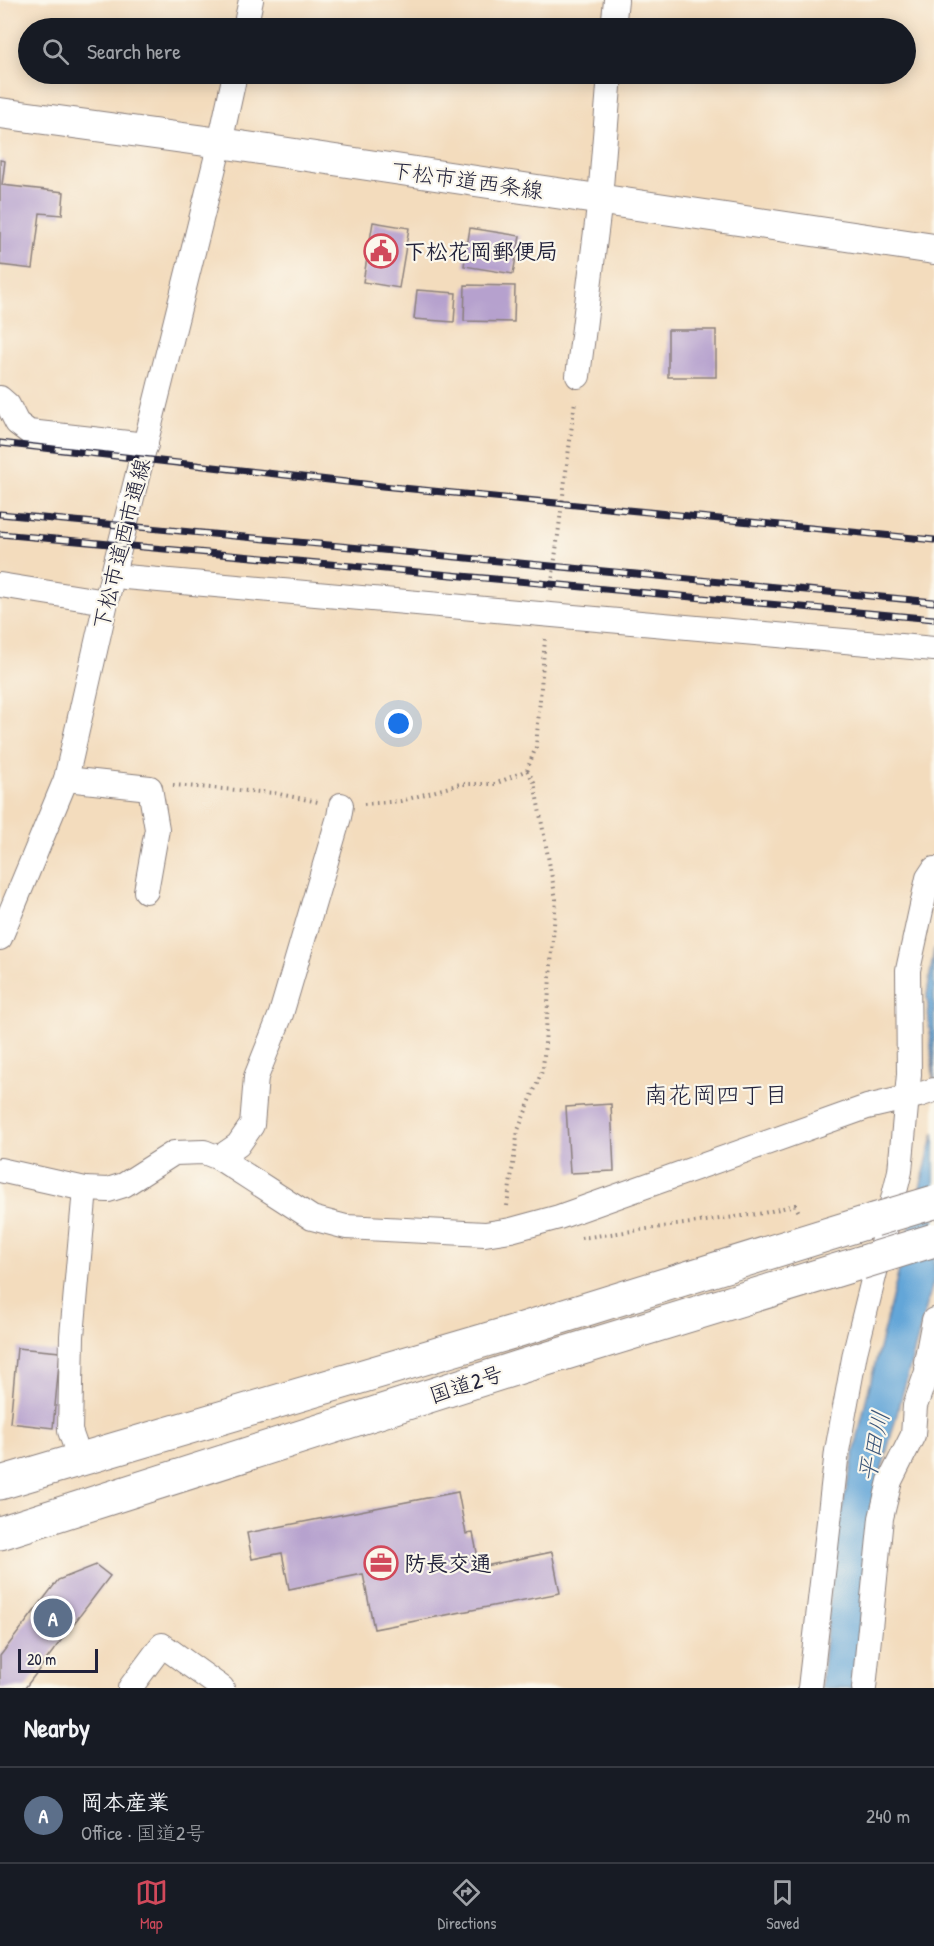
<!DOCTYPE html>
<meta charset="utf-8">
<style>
:root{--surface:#171b24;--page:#242831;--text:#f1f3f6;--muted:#9ea1a6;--line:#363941;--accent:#d1495b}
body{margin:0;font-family:"Patrick Hand","Klee One",sans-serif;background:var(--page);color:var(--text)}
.scale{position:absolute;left:18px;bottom:15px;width:80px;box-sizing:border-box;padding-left:6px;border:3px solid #22223b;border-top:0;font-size:16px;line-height:21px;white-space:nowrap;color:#22223b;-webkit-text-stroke:4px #fbf7ec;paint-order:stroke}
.you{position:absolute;left:399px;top:724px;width:21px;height:21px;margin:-15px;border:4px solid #fff;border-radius:50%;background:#1a73e8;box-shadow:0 0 0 9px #1a73e833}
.badge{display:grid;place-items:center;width:39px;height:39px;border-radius:50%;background:var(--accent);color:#fff;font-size:20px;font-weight:700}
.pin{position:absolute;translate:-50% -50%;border:3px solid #fff;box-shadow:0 2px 6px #0006}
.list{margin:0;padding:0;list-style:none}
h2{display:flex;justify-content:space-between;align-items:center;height:78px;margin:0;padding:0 24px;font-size:26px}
h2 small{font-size:20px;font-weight:400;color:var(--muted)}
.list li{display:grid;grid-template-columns:39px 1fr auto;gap:18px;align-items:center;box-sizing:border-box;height:96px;padding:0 24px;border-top:2px solid var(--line)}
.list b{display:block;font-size:22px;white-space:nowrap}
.list p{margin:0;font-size:20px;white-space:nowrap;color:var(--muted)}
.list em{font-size:20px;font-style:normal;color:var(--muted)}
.icon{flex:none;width:33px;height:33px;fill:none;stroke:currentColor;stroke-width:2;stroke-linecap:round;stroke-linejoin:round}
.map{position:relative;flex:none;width:934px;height:1688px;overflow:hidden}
.search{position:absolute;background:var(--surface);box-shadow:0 3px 15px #0003;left:18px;right:18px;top:18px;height:66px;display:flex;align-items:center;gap:15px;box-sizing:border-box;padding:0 21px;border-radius:33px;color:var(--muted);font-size:22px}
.sheet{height:174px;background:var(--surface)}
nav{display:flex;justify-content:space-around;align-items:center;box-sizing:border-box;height:84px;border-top:2px solid var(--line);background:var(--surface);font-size:16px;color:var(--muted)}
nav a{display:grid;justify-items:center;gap:3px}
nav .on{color:var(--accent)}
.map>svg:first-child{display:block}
.water{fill:#63a6d8;stroke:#42648a;stroke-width:1.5}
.building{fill:#b6a1ce}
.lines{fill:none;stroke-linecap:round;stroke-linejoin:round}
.minor-casing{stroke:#8a7f7c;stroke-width:26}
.tertiary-casing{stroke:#8a7f7c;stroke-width:32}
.trunk-casing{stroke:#8a7f7c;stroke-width:35}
.path{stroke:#8a7f7c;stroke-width:4;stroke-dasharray:1.5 4.5;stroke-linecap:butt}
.minor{stroke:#fff;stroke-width:24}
.tertiary{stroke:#fff;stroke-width:30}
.trunk{stroke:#fff;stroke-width:33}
.rail-casing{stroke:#22223b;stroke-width:7}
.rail{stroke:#fbf7ec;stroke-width:4.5;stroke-dasharray:14;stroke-linecap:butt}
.trunk-bridge-casing{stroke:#8a7f7c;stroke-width:35;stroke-linecap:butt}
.trunk-bridge{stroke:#fff;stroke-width:33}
.labels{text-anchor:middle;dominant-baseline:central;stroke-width:4.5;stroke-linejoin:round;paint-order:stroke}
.street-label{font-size:22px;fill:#22223b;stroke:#fbf7ec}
.poi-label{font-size:22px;font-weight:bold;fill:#22223b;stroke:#fbf7ec;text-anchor:start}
.neighbourhood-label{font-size:24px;fill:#22223b;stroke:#fbf7ec}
.water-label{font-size:24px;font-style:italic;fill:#3c577a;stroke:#fbf7ec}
</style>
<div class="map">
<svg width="934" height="1688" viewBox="0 0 934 1688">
<rect width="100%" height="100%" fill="#fbf7ec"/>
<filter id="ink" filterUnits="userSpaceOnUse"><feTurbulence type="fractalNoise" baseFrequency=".0167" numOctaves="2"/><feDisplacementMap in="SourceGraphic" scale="12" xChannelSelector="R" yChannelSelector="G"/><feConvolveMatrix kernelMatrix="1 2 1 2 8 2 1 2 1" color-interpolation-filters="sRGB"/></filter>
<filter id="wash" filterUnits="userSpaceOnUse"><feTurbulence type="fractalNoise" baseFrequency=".008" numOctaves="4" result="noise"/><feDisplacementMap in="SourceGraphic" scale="24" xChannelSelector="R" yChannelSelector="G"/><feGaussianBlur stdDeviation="1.35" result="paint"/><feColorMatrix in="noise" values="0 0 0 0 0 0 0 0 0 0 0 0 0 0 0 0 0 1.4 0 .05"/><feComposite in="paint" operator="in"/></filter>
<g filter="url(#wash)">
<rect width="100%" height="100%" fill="#f3dcbd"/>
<g class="water">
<polygon points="934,948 934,1086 927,995"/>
<polygon points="934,1133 934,1279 875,1494 854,1688 821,1688 836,1536 866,1400"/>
</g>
<g id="blocks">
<g class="building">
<polygon points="0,160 5,161 2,185 64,192 62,215 40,213 33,269 0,265"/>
<polygon points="373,222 409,228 399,288 363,282"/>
<polygon points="470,228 520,236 513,274 464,266"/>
<polygon points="465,285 515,286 514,322 464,321"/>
<polygon points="417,290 456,293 454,322 414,319"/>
<rect x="668" y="330" width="48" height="47"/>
<polygon points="611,1104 614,1171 570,1173 566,1107"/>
<polygon points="17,1348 60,1352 53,1428 10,1423"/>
<polygon points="458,1492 466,1534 473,1533 480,1567 552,1552 560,1593 374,1629 363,1574 289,1589 282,1553 252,1559 247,1533"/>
<polygon points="96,1565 110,1576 25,1688 0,1688 0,1656 58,1580"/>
</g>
</g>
</g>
<g filter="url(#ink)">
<use href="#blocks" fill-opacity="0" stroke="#8a7f7c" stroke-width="1.5"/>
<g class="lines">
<defs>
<g id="minor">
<polyline points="245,28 251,0"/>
<polyline points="613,28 616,0"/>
<polyline points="578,376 600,199 610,74"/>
<polyline points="0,398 8,405 17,423 29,432 146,445"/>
<polyline points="114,573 125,577 934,649"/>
<polyline points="0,585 106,602"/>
<polyline points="66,779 150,788 157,829 146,891"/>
<polyline points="0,938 66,779 106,602 220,143 235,74"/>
<polyline points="219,1158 238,1145 252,1125 256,1077 281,1014 339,817 341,805"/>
<polyline points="0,1170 85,1189 108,1190 124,1185 174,1153 204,1152 219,1158 312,1218 346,1227 485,1234 511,1230 559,1217 867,1107 919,1095 934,1090"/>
<polyline points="928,1369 926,1362 934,1320"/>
<polyline points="80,1459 70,1431 72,1336 85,1189"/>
<polyline points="130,1688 162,1645 222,1688"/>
<polyline points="810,1688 837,1451 855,1353 900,1171 909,1074 908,970 928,878 934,869"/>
<polyline points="864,1688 881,1518 890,1481 913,1435 915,1406 928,1369 934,1367"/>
</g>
<polyline id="tertiary" points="0,113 220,143 934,249"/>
<g id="trunk">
<polyline points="0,1483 516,1331 874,1220"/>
<polyline points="0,1533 520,1367 860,1263"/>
</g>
</defs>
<use href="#minor" class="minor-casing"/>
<use href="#tertiary" class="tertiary-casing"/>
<use href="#trunk" class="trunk-casing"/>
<g class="path">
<polyline points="551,590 575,401"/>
<polyline points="173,785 274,793 318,802"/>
<polyline points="364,804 401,801 460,784 495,784 527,770 536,747 545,639"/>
<polyline points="507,1206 518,1130 543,1069 556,899 534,782 527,770"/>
<polyline points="581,1238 764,1213 795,1205 800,1214"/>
</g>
<use href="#minor" class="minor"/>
<use href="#tertiary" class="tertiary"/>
<use href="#trunk" class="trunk"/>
<defs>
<g id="rail">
<polyline points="0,443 382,486 934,540"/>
<polyline points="0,514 934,602"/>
<polyline points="0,534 934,619"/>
</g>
</defs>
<use href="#rail" class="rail-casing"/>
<use href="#rail" class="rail"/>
<defs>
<g id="trunk-bridge">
<polyline points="874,1220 934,1202"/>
<polyline points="860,1263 934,1240"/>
</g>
</defs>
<use href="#trunk-bridge" class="trunk-bridge-casing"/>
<use href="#trunk-bridge" class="trunk-bridge"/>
</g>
</g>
<defs>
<symbol id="civic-ring" viewBox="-11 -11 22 22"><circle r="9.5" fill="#fbf7ec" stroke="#d1495b" stroke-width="1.5"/><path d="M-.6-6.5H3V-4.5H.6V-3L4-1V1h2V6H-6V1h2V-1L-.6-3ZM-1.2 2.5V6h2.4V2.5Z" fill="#d1495b"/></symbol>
<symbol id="office-ring" viewBox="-11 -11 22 22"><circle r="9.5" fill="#fbf7ec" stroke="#d1495b" stroke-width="1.5"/><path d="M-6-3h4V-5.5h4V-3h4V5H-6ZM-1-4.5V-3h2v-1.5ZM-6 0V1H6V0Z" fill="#d1495b"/></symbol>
</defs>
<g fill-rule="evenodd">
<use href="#civic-ring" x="362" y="232" width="38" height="38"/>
<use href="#office-ring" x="362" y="1544" width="38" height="38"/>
</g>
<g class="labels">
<g class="street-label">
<text transform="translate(467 180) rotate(8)">下松市道西条線</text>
<text transform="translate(121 544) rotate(-76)">下松市道西市通線</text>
<text transform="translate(466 1384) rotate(-18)">国道2号</text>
</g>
<g class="poi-label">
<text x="404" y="251">下松花岡郵便局</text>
<text x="404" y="1563">防長交通</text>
</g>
<g class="neighbourhood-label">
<text x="716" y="1094">南花岡四丁目</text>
</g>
<g class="water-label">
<text transform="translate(873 1446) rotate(-78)">平田川</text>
</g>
</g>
</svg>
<div class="scale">20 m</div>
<div class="you"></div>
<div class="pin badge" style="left:53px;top:1618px;background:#5c6f8a">A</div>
<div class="search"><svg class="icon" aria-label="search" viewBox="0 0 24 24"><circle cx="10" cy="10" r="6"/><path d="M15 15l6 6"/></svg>Search here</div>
</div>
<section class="sheet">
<h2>Nearby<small></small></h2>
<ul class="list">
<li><span class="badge" style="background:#5c6f8a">A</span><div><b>岡本産業</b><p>Office · 国道2号</p></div><em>240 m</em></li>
</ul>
</section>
<nav>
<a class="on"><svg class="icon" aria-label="map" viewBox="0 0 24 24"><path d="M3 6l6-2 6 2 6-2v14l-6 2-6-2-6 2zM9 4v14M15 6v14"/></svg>Map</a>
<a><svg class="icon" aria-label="directions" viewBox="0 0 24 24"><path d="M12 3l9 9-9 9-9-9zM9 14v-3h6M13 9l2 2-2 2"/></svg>Directions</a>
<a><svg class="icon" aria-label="saved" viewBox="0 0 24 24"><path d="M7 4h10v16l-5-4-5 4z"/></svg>Saved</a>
</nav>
